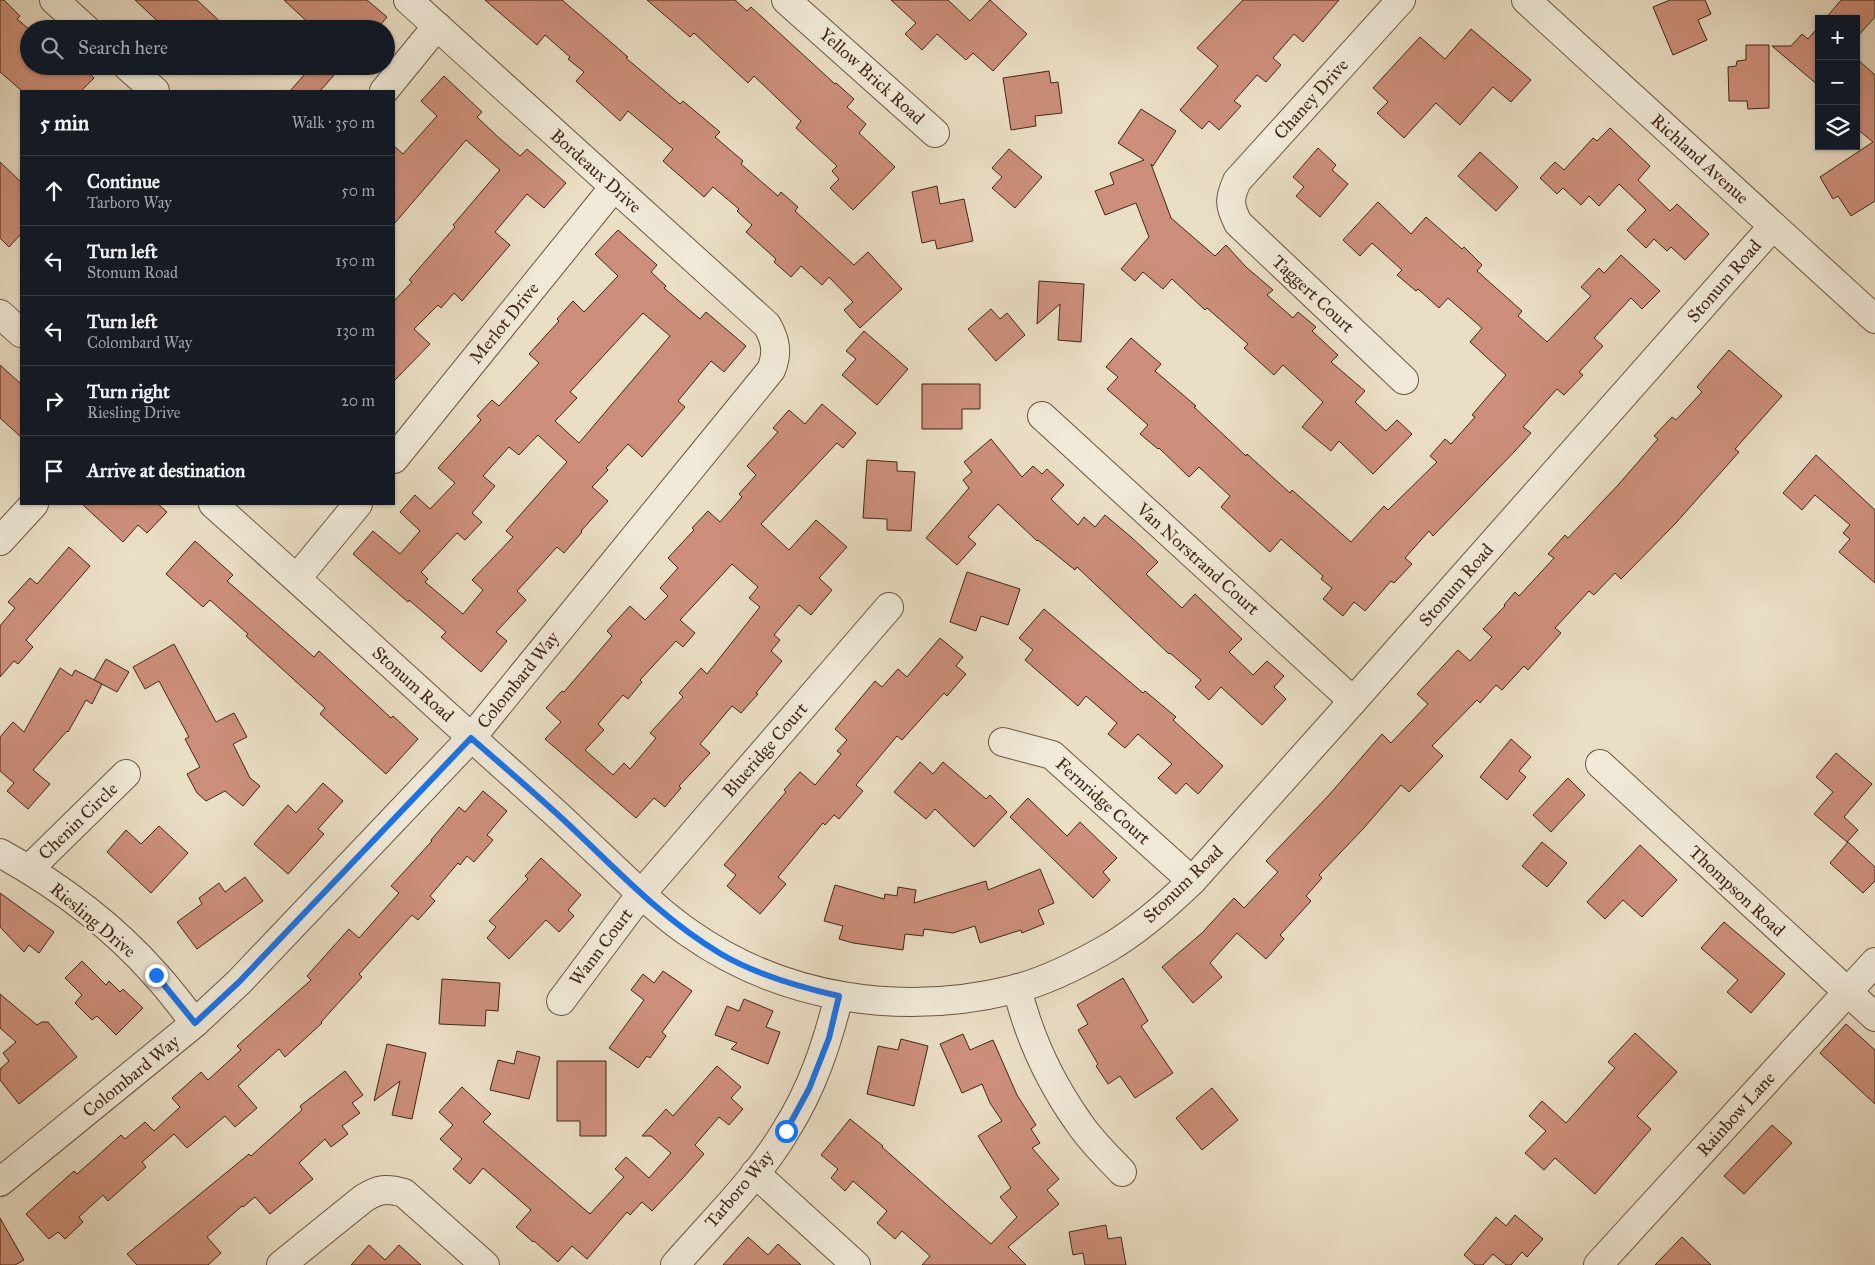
<!DOCTYPE html>
<meta charset="utf-8">
<style>
:root{--surface:#171b24;--page:#20242c;--text:#f1f3f6;--muted:#9ea1a6;--line:#363941}
body{margin:0;font-family:"IM FELL Great Primer",serif;background:var(--page);color:var(--text)}
.controls{position:absolute;right:15px;top:15px;display:grid;overflow:hidden;border-radius:0px;box-shadow:0 1px 4px #0004}
.controls button{width:45px;height:45px;display:grid;place-items:center;padding:0;border:0;border-bottom:1px solid var(--line);background:var(--surface);color:var(--text);font:25px sans-serif}
.stop{position:absolute;width:15px;height:15px;margin:-11px;border:4px solid #1a73e8;border-radius:50%;background:#fff}
.stop.end{background:#1a73e8;border-color:#fff;box-shadow:0 1px 5px #0008}
.list{margin:0;padding:0;list-style:none}
h2{display:flex;justify-content:space-between;align-items:center;height:65px;margin:0;padding:0 20px;font-size:21px}
h2 small{font-size:16px;font-weight:400;color:var(--muted)}
.list li{display:grid;grid-template-columns:32px 1fr auto;gap:15px;align-items:center;box-sizing:border-box;height:70px;padding:0 20px;border-top:1px solid var(--line)}
.list b{display:block;font-size:19px;white-space:nowrap}
.list p{margin:0;font-size:16px;white-space:nowrap;color:var(--muted)}
.list em{font-size:16px;font-style:normal;color:var(--muted)}
.icon{flex:none;width:28px;height:28px;fill:none;stroke:currentColor;stroke-width:2;stroke-linecap:round;stroke-linejoin:round}
.map{position:relative;flex:none;width:1875px;height:1265px;overflow:hidden}
.search{position:absolute;background:var(--surface);box-shadow:0 1px 4px #0004;left:20px;top:20px;width:375px;height:55px;display:flex;align-items:center;gap:12px;box-sizing:border-box;padding:0 18px;border-radius:28px;color:var(--muted);font-size:19px}
.panel{position:absolute;background:var(--surface);box-shadow:0 1px 4px #0004;left:20px;top:90px;width:375px;height:415px;border-radius:0px}
.map>svg:first-child{display:block}
.building{fill:#cd8f7b;stroke:#422715;fill-rule:evenodd}
.lines{fill:none;stroke-linecap:round;stroke-linejoin:round}
.minor-casing{stroke:#6c5541;stroke-width:30}
.minor{stroke:#f1ead9;stroke-width:28}
.route{stroke:#1a73e8;stroke-width:6}
.labels{text-anchor:middle;dominant-baseline:central;stroke-width:5;stroke-linejoin:round;paint-order:stroke}
.street-label{font-size:18px;fill:#422715;stroke:#f1ead9}
</style>
<div class="map">
<svg width="1875" height="1265" viewBox="0 0 1875 1265">
<rect width="100%" height="100%" fill="#eadec5"/>
<filter id="stains"><feTurbulence type="fractalNoise" baseFrequency=".004" numOctaves="4"/><feColorMatrix values="0 0 0 0 .2 0 0 0 0 .09 0 0 0 0 .02 0 0 0 .5 -.17"/></filter>
<radialGradient id="worn" r=".72"><stop offset=".6" stop-color="#630" stop-opacity="0"/><stop offset="1" stop-color="#630" stop-opacity=".3"/></radialGradient>
<g class="building">
<polygon points="0,0 4,0 20,16 17,19 29,29 29,66 81,66 94,78 81,91 22,91 0,72"/>
<polygon points="135,0 197,0 228,29 166,29"/>
<polygon points="284,0 367,0 387,17 377,29 315,29"/>
<polygon points="485,0 562,0 628,57 626,58 680,104 683,101 720,132 715,137 743,161 741,164 778,196 781,192 798,207 795,211 854,265 868,252 902,289 860,328 844,310 853,302 829,277 822,285 801,266 791,277 774,262 776,259 746,232 752,225 737,211 739,209 713,187 704,197 663,161 673,149 628,111 620,121 576,81 584,72 568,59 570,57 545,35 537,45"/>
<polygon points="647,0 735,0 747,11 751,7 835,84 836,83 854,99 847,107 866,124 859,133 895,167 853,210 830,188 839,179 832,171 837,166 796,128 801,121 754,76 748,83 694,33 690,37"/>
<polygon points="891,0 948,0 970,21 990,0 1027,34 993,71 973,53 966,60 937,34 922,50 905,34 916,23"/>
<polygon points="1243,0 1339,0 1303,42 1294,34 1273,58 1281,65 1266,82 1257,75 1234,101 1241,106 1219,130 1209,121 1202,129 1180,110 1218,66 1197,48"/>
<polygon points="1670,0 1705,0 1711,14 1698,20 1707,40 1673,55 1653,7"/>
<polygon points="1841,0 1875,0 1875,17 1856,38 1856,19 1825,19"/>
<polygon points="1819,26 1819,86 1772,46 1791,46 1802,34 1808,39"/>
<polygon points="1471,29 1531,80 1511,102 1493,87 1460,125 1436,103 1404,138 1377,113 1388,102 1373,88 1420,37 1445,59"/>
<polygon points="1746,45 1769,45 1769,108 1748,109 1747,101 1729,101 1728,67 1736,66 1737,61 1746,60"/>
<polygon points="1856,58 1875,75 1875,201 1851,216 1838,196 1833,199 1820,177 1873,142 1856,128"/>
<polygon points="312,66 342,66 320,91 290,91"/>
<polygon points="1049,71 1051,83 1058,82 1062,113 1035,116 1036,126 1011,130 1003,78"/>
<polygon points="444,76 482,112 477,117 498,137 520,156 527,149 566,183 544,208 527,194 495,232 510,245 462,301 454,293 441,308 438,305 414,329 430,344 394,381 394,301 412,282 409,280 455,227 453,225 500,170 466,140 394,224 394,146 403,154 437,116 421,101"/>
<polygon points="1141,109 1176,131 1153,166 1151,164 1171,218 1215,256 1226,245 1246,267 1273,290 1267,295 1293,318 1298,312 1316,327 1312,331 1338,355 1331,362 1365,391 1355,402 1386,431 1397,420 1412,434 1373,474 1339,441 1331,451 1302,427 1323,402 1283,365 1274,375 1244,348 1248,344 1207,308 1205,310 1172,279 1163,289 1143,272 1135,281 1121,269 1149,237 1136,203 1105,215 1095,191 1114,184 1110,173 1144,160 1118,143"/>
<polygon points="1610,128 1650,166 1638,180 1670,211 1677,204 1709,234 1685,260 1671,247 1667,251 1654,239 1646,248 1627,230 1646,210 1619,184 1599,206 1589,196 1581,205 1563,188 1557,194 1540,178 1555,162 1564,170 1593,138 1597,141"/>
<polygon points="1318,148 1336,165 1332,170 1348,184 1320,217 1296,196 1304,187 1293,177"/>
<polygon points="1009,149 1042,177 1015,208 992,188 1002,177 992,168"/>
<polygon points="1480,152 1518,187 1496,211 1458,176"/>
<polygon points="0,162 21,182 21,234 9,247 0,238"/>
<polygon points="937,186 940,204 964,199 973,241 937,249 935,240 922,243 912,192"/>
<polygon points="1378,202 1411,234 1426,217 1462,249 1464,247 1482,265 1477,271 1522,311 1518,316 1547,342 1591,296 1581,287 1599,268 1604,273 1621,255 1660,291 1642,309 1631,298 1594,338 1603,346 1579,372 1583,375 1564,395 1557,389 1523,427 1531,433 1515,451 1433,536 1429,531 1405,558 1412,564 1394,583 1391,581 1365,611 1354,602 1343,616 1323,599 1332,588 1321,579 1323,576 1281,539 1270,552 1221,507 1230,496 1199,467 1189,477 1159,448 1158,449 1140,434 1148,425 1107,389 1118,377 1106,367 1131,338 1161,364 1155,371 1196,406 1194,407 1246,456 1247,454 1290,493 1292,490 1351,542 1384,506 1388,510 1437,462 1430,456 1445,439 1451,444 1475,417 1472,415 1506,375 1470,342 1482,328 1448,298 1439,308 1418,289 1416,291 1397,275 1402,270 1372,243 1360,256 1343,240"/>
<path d="M 618,230 L 657,265 L 651,272 L 666,286 L 664,288 L 700,319 L 706,312 L 746,346 L 724,372 L 711,361 L 678,401 L 685,407 L 642,457 L 628,444 L 606,468 L 608,470 L 592,487 L 608,501 L 581,531 L 582,532 L 564,553 L 557,547 L 517,591 L 526,600 L 496,632 L 507,641 L 481,672 L 441,637 L 446,632 L 409,600 L 408,602 L 353,554 L 373,531 L 400,554 L 420,531 L 400,512 L 415,495 L 430,509 L 455,483 L 438,468 L 481,420 L 477,416 L 492,400 L 499,406 L 539,363 L 529,354 L 559,321 L 557,319 L 573,301 L 584,312 L 618,276 L 595,254 ZM 643,313 L 670,336 L 579,443 L 555,421 L 577,398 L 570,392 ZM 538,435 L 567,462 L 506,531 L 513,537 L 472,580 L 483,590 L 463,614 L 425,582 L 428,579 L 421,572 L 457,533 L 465,540 L 482,522 L 472,513 L 495,486 L 483,476 L 509,447 L 519,455 Z"/>
<polygon points="1039,281 1084,284 1081,342 1058,340 1060,304 1037,324"/>
<polygon points="991,309 1000,319 1007,313 1025,335 996,361 968,329"/>
<polygon points="864,331 908,369 877,405 842,375 856,359 846,351"/>
<polygon points="1729,350 1782,396 1735,449 1739,452 1675,524 1621,579 1615,573 1594,595 1589,591 1555,628 1561,633 1528,670 1524,666 1502,690 1496,685 1480,703 1477,700 1432,746 1443,756 1409,792 1401,785 1363,829 1319,875 1322,878 1306,896 1311,901 1280,935 1284,939 1266,959 1237,933 1210,963 1222,977 1193,1003 1162,967 1202,933 1234,898 1244,908 1278,872 1266,861 1329,795 1382,734 1391,743 1428,704 1417,694 1458,650 1470,661 1492,637 1483,629 1505,606 1504,605 1515,592 1519,596 1554,558 1548,554 1565,535 1568,538 1619,484 1658,439 1654,436 1672,417 1676,420 1702,392 1697,387"/>
<polygon points="0,365 21,384 21,437 0,418"/>
<polygon points="922,384 980,384 980,409 962,409 962,429 922,429"/>
<path d="M 822,404 L 856,433 L 843,448 L 837,443 L 761,524 L 789,550 L 816,520 L 847,547 L 819,578 L 832,590 L 811,615 L 799,605 L 774,635 L 780,640 L 771,651 L 782,661 L 756,693 L 758,694 L 741,713 L 732,706 L 700,744 L 710,753 L 679,786 L 681,788 L 665,807 L 654,798 L 636,818 L 545,739 L 561,722 L 546,708 L 562,691 L 564,692 L 612,636 L 607,631 L 630,606 L 645,620 L 668,596 L 660,588 L 678,568 L 668,558 L 694,530 L 692,528 L 708,511 L 720,522 L 742,497 L 739,494 L 756,475 L 747,466 L 778,432 L 773,428 L 789,410 L 805,424 ZM 732,564 L 758,587 L 749,598 L 760,607 L 707,674 L 701,668 L 679,693 L 683,697 L 650,733 L 656,738 L 630,769 L 624,763 L 613,775 L 585,750 L 604,730 L 598,724 L 623,695 L 628,699 L 642,682 L 640,680 L 676,641 L 683,647 L 695,633 L 680,620 Z"/>
<polygon points="991,439 1022,477 1033,466 1042,474 1047,469 1064,485 1051,499 1078,525 1084,517 1095,527 1105,515 1131,537 1158,562 1146,574 1182,608 1195,594 1242,639 1229,652 1253,675 1267,661 1284,676 1274,687 1286,699 1262,725 1221,687 1209,700 1195,687 1201,680 1170,653 1169,654 1077,567 1075,570 1038,540 1037,541 998,504 968,537 976,544 957,565 926,538 969,488 963,480 972,472 964,462"/>
<polygon points="1816,455 1875,510 1875,583 1839,552 1850,539 1843,533 1850,525 1815,495 1802,510 1783,493"/>
<polygon points="867,460 897,462 897,471 915,472 911,531 887,530 887,519 863,518"/>
<polygon points="82,504 158,504 167,512 147,533 138,525 123,542"/>
<polygon points="195,541 233,575 227,581 265,614 314,657 319,651 391,718 393,716 418,739 386,774 320,714 325,708 246,636 248,634 210,600 203,607 166,574"/>
<polygon points="69,547 90,566 26,640 33,647 18,664 14,661 0,677 0,626 15,608 8,602 30,578 37,584"/>
<polygon points="967,572 1020,589 1008,625 981,616 976,631 950,622"/>
<polygon points="1044,609 1143,693 1145,691 1176,717 1173,720 1223,766 1198,794 1186,783 1176,794 1158,778 1172,764 1138,734 1125,748 1108,734 1117,723 1086,696 1078,706 1025,660 1033,650 1019,638"/>
<polygon points="940,638 963,657 956,666 966,674 947,696 944,693 902,740 897,736 856,785 863,791 839,819 834,815 825,825 823,823 778,877 786,884 760,914 727,886 736,875 724,865 786,792 784,790 800,772 815,785 841,754 837,751 847,740 835,729 875,681 882,687 898,669 907,677"/>
<polygon points="174,644 216,722 234,713 247,737 233,744 250,778 260,786 243,806 225,791 206,801 197,793 187,774 200,767 185,739 189,737 159,681 145,689 133,667"/>
<polygon points="106,659 129,672 117,692 94,680"/>
<polygon points="60,668 72,676 75,670 102,684 92,704 86,700 68,732 67,731 33,770 50,784 28,809 7,791 14,783 0,771 0,737 13,722 24,732"/>
<polygon points="1511,739 1531,757 1519,771 1526,777 1507,800 1480,777"/>
<polygon points="1836,753 1872,784 1844,817 1858,830 1847,842 1814,814 1833,792 1816,777"/>
<polygon points="920,762 933,774 943,762 986,799 990,795 1007,812 974,847 935,809 926,819 894,792"/>
<polygon points="1568,778 1585,795 1551,832 1533,815"/>
<polygon points="323,783 343,801 318,829 324,834 288,874 254,844 288,805 296,813"/>
<polygon points="483,791 507,811 487,835 493,840 474,862 467,856 460,865 458,863 430,896 435,901 418,920 412,915 359,974 362,977 321,1022 322,1023 285,1057 279,1049 238,1086 257,1108 235,1127 225,1116 187,1148 174,1134 142,1162 146,1167 108,1201 103,1195 79,1217 83,1222 65,1239 58,1232 49,1239 26,1214 74,1171 77,1174 121,1135 125,1139 145,1122 154,1131 180,1107 172,1098 201,1072 208,1080 241,1050 237,1046 311,980 307,976 349,929 359,938 399,893 391,886 432,841 431,840 459,807 465,812"/>
<polygon points="1028,798 1067,836 1080,822 1117,858 1103,872 1110,880 1093,898 1010,817"/>
<polygon points="159,826 188,853 151,893 107,852 126,830 141,844"/>
<polygon points="1542,842 1567,863 1547,887 1522,866"/>
<polygon points="1848,842 1875,867 1875,881 1863,893 1830,863"/>
<polygon points="1640,845 1677,880 1642,917 1623,900 1605,919 1587,902"/>
<polygon points="541,858 581,895 568,910 574,916 559,932 546,920 509,959 487,938 496,927 489,921 528,879 525,876"/>
<polygon points="1040,869 1054,903 1038,910 1044,924 1022,933 1021,930 980,943 975,926 953,933 924,929 923,936 905,934 903,950 853,943 839,939 843,926 824,921 835,885 884,899 885,894 897,896 898,887 916,890 914,903 986,881 988,890"/>
<polygon points="245,877 263,901 197,949 177,922 202,904 199,898 219,883 225,892"/>
<polygon points="0,893 54,932 39,953 29,945 24,952 0,927"/>
<polygon points="1724,922 1785,974 1751,1013 1727,992 1738,980 1701,948"/>
<polygon points="82,961 106,985 109,981 120,992 123,989 143,1008 116,1035 97,1016 92,1020 75,1003 82,995 65,978"/>
<polygon points="663,971 692,991 662,1032 666,1036 650,1058 647,1056 638,1068 609,1048 644,1000 631,990 643,974 654,983"/>
<polygon points="1123,978 1148,1021 1141,1026 1173,1073 1135,1098 1120,1076 1108,1084 1096,1066 1098,1064 1078,1030 1088,1024 1077,1005"/>
<polygon points="442,979 500,983 498,1011 486,1010 485,1026 439,1024"/>
<polygon points="0,994 37,1025 42,1022 48,1022 77,1057 19,1104 0,1080 0,1069 9,1061 3,1053 16,1042 0,1028"/>
<polygon points="744,999 773,1011 766,1027 780,1032 768,1064 731,1049 737,1043 715,1035 727,1006 739,1011"/>
<polygon points="1846,1024 1875,1050 1875,1104 1820,1053"/>
<polygon points="1635,1033 1677,1072 1637,1116 1651,1129 1595,1194 1555,1158 1544,1170 1525,1153 1546,1131 1529,1116 1542,1101 1566,1123 1615,1068 1608,1062"/>
<polygon points="963,1034 970,1050 993,1040 1017,1095 1036,1125 1031,1129 1040,1143 1032,1148 1059,1179 1047,1190 1059,1204 1008,1247 1026,1265 922,1265 930,1256 902,1231 895,1239 877,1223 887,1211 853,1181 845,1191 831,1178 838,1169 821,1155 850,1119 883,1146 882,1147 991,1244 1017,1217 1000,1197 1011,1188 978,1136 1002,1121 990,1103 982,1084 962,1093 940,1044"/>
<polygon points="901,1039 928,1046 914,1106 867,1094 878,1046 898,1050"/>
<polygon points="387,1044 426,1053 412,1119 392,1115 400,1081 374,1101"/>
<polygon points="517,1051 540,1057 529,1099 490,1090 498,1060 514,1064"/>
<polygon points="557,1061 606,1061 606,1136 580,1136 580,1121 557,1121"/>
<polygon points="717,1066 741,1087 731,1098 743,1109 729,1125 719,1117 695,1145 704,1154 682,1179 652,1211 642,1202 630,1215 627,1212 587,1259 572,1246 558,1262 534,1241 533,1242 516,1227 531,1210 483,1168 470,1184 453,1169 462,1159 440,1139 453,1125 439,1112 462,1087 491,1114 483,1122 590,1214 624,1177 615,1169 626,1157 649,1178 671,1153 651,1136 642,1136 666,1109 673,1116"/>
<polygon points="345,1071 363,1095 352,1103 360,1113 342,1126 348,1134 331,1147 325,1139 299,1163 313,1179 270,1214 255,1197 243,1207 242,1206 207,1237 221,1253 208,1265 137,1265 127,1254 249,1154 251,1156 302,1110 300,1106"/>
<polygon points="1212,1088 1238,1120 1202,1150 1176,1118"/>
<polygon points="1772,1125 1792,1143 1744,1194 1724,1176"/>
<polygon points="1515,1215 1543,1239 1527,1257 1522,1252 1511,1265 1506,1265 1493,1254 1483,1265 1475,1265 1464,1255 1496,1217 1506,1226"/>
<polygon points="0,1218 24,1260 15,1265 0,1265"/>
<polygon points="1106,1225 1108,1239 1121,1237 1126,1265 1085,1265 1083,1253 1073,1255 1069,1232"/>
<polygon points="748,1237 768,1255 778,1244 801,1265 723,1265"/>
<polygon points="1682,1237 1711,1265 1655,1265"/>
<polygon points="369,1245 385,1260 399,1245 421,1265 351,1265"/>
</g>
<g class="lines">
<defs>
<g id="minor">
<polyline points="54,0 86,29"/>
<polyline points="786,0 935,133"/>
<path d="M 1401,0 L 1237,181 C 1229,199 1229,205 1238,223 L 1404,380"/>
<polyline points="1526,0 1875,319"/>
<polyline points="127,66 155,91"/>
<polyline points="384,91 437,26"/>
<polyline points="0,314 21,333"/>
<polyline points="1042,416 1353,701"/>
<polyline points="394,459 614,187"/>
<path d="M 213,504 C 316,595 417,689 520,781 C 547,805 573,829 599,854 C 628,881 656,910 689,933 C 784,1000 903,1017 1015,989 C 1046,981 1080,964 1108,948 C 1139,930 1166,906 1192,881 L 1353,701 L 1773,226"/>
<polyline points="0,541 34,504"/>
<polyline points="297,578 358,504"/>
<polyline points="1003,742 1052,755 1192,881"/>
<polyline points="1600,764 1875,1017"/>
<path d="M 0,853 C 58,885 112,925 156,975 C 170,990 182,1007 195,1023"/>
<polyline points="29,869 126,774"/>
<path d="M 1017,988 C 1029,1037 1050,1082 1079,1123 C 1091,1141 1107,1156 1122,1172"/>
<polyline points="561,1001 641,894 889,607"/>
<polyline points="755,1173 856,1265"/>
<path d="M 0,1182 L 195,1023 L 239,982 L 471,738 L 771,370 C 778,353 776,341 767,325 L 408,0"/>
<path d="M 281,1265 L 364,1198 C 379,1189 386,1188 404,1193 L 485,1265"/>
<path d="M 675,1265 C 712,1222 757,1179 786,1130 C 812,1089 827,1044 839,996"/>
<polyline points="1598,1265 1875,962"/>
</g>
</defs>
<use href="#minor" class="minor-casing"/>
<use href="#minor" class="minor"/>
</g>
<g class="lines">
<path class="route" d="M 156,975 L 195,1023 L 239,982 L 471,738 C 503,766 536,794 568,824 C 617,870 662,919 721,954 C 757,975 799,987 839,996 L 829,1038 L 809,1089 L 786,1131"/>
</g>
<g class="labels">
<g class="street-label">
<text transform="translate(872 76) rotate(42)">Yellow Brick Road</text>
<text transform="translate(1311 99) rotate(-48)">Chaney Drive</text>
<text transform="translate(1700 159) rotate(42)">Richland Avenue</text>
<text transform="translate(596 171) rotate(42)">Bordeaux Drive</text>
<text transform="translate(1724 281) rotate(-49)">Stonum Road</text>
<text transform="translate(1313 294) rotate(43)">Taggert Court</text>
<text transform="translate(504 323) rotate(-51)">Merlot Drive</text>
<text transform="translate(1198 559) rotate(42)">Van Norstrand Court</text>
<text transform="translate(1456 585) rotate(-49)">Stonum Road</text>
<text transform="translate(518 680) rotate(-51)">Colombard Way</text>
<text transform="translate(413 684) rotate(42)">Stonum Road</text>
<text transform="translate(765 750) rotate(-49)">Blueridge Court</text>
<text transform="translate(1103 801) rotate(42)">Fernridge Court</text>
<text transform="translate(78 821) rotate(-44)">Chenin Circle</text>
<text transform="translate(1183 884) rotate(-44)">Stonum Road</text>
<text transform="translate(1737 891) rotate(43)">Thompson Road</text>
<text transform="translate(93 920) rotate(40)">Riesling Drive</text>
<text transform="translate(601 947) rotate(-53)">Wann Court</text>
<text transform="translate(131 1076) rotate(-39)">Colombard Way</text>
<text transform="translate(1736 1114) rotate(-48)">Rainbow Lane</text>
<text transform="translate(739 1189) rotate(-50)">Tarboro Way</text>
</g>
</g>
<rect width="100%" height="100%" filter="url(#stains)"/>
<rect width="100%" height="100%" fill="url(#worn)"/>
</svg>
<div class="controls">
<button>+</button>
<button>−</button>
<button><svg class="icon" aria-label="layers" viewBox="0 0 24 24"><path d="M12 4l9 5-9 5-9-5zM3 14l9 5 9-5"/></svg></button>
</div>
<div class="stop" style="left:786px;top:1131px"></div>
<div class="stop end" style="left:156px;top:975px"></div>
<div class="search"><svg class="icon" aria-label="search" viewBox="0 0 24 24"><circle cx="10" cy="10" r="6"/><path d="M15 15l6 6"/></svg>Search here</div>
<section class="panel">
<h2>5 min<small>Walk · 350 m</small></h2>
<ul class="list">
<li><svg class="icon" aria-label="ahead" viewBox="0 0 24 24"><path d="M12 20V5M6 11l6-6 6 6"/></svg><div><b>Continue</b><p>Tarboro Way</p></div><em>50 m</em></li>
<li><svg class="icon" aria-label="left" viewBox="0 0 24 24"><path d="M17 20v-9H6M10 6l-5 5 5 5"/></svg><div><b>Turn left</b><p>Stonum Road</p></div><em>150 m</em></li>
<li><svg class="icon" aria-label="left" viewBox="0 0 24 24"><path d="M17 20v-9H6M10 6l-5 5 5 5"/></svg><div><b>Turn left</b><p>Colombard Way</p></div><em>130 m</em></li>
<li><svg class="icon" aria-label="right" viewBox="0 0 24 24"><path d="M7 20v-9h11M14 6l5 5-5 5"/></svg><div><b>Turn right</b><p>Riesling Drive</p></div><em>20 m</em></li>
<li><svg class="icon" aria-label="arrive" viewBox="0 0 24 24"><path d="M6 21V4h12l-3 4 3 4H6"/></svg><div><b>Arrive at destination</b></div></li>
</ul>
</section>
</div>
